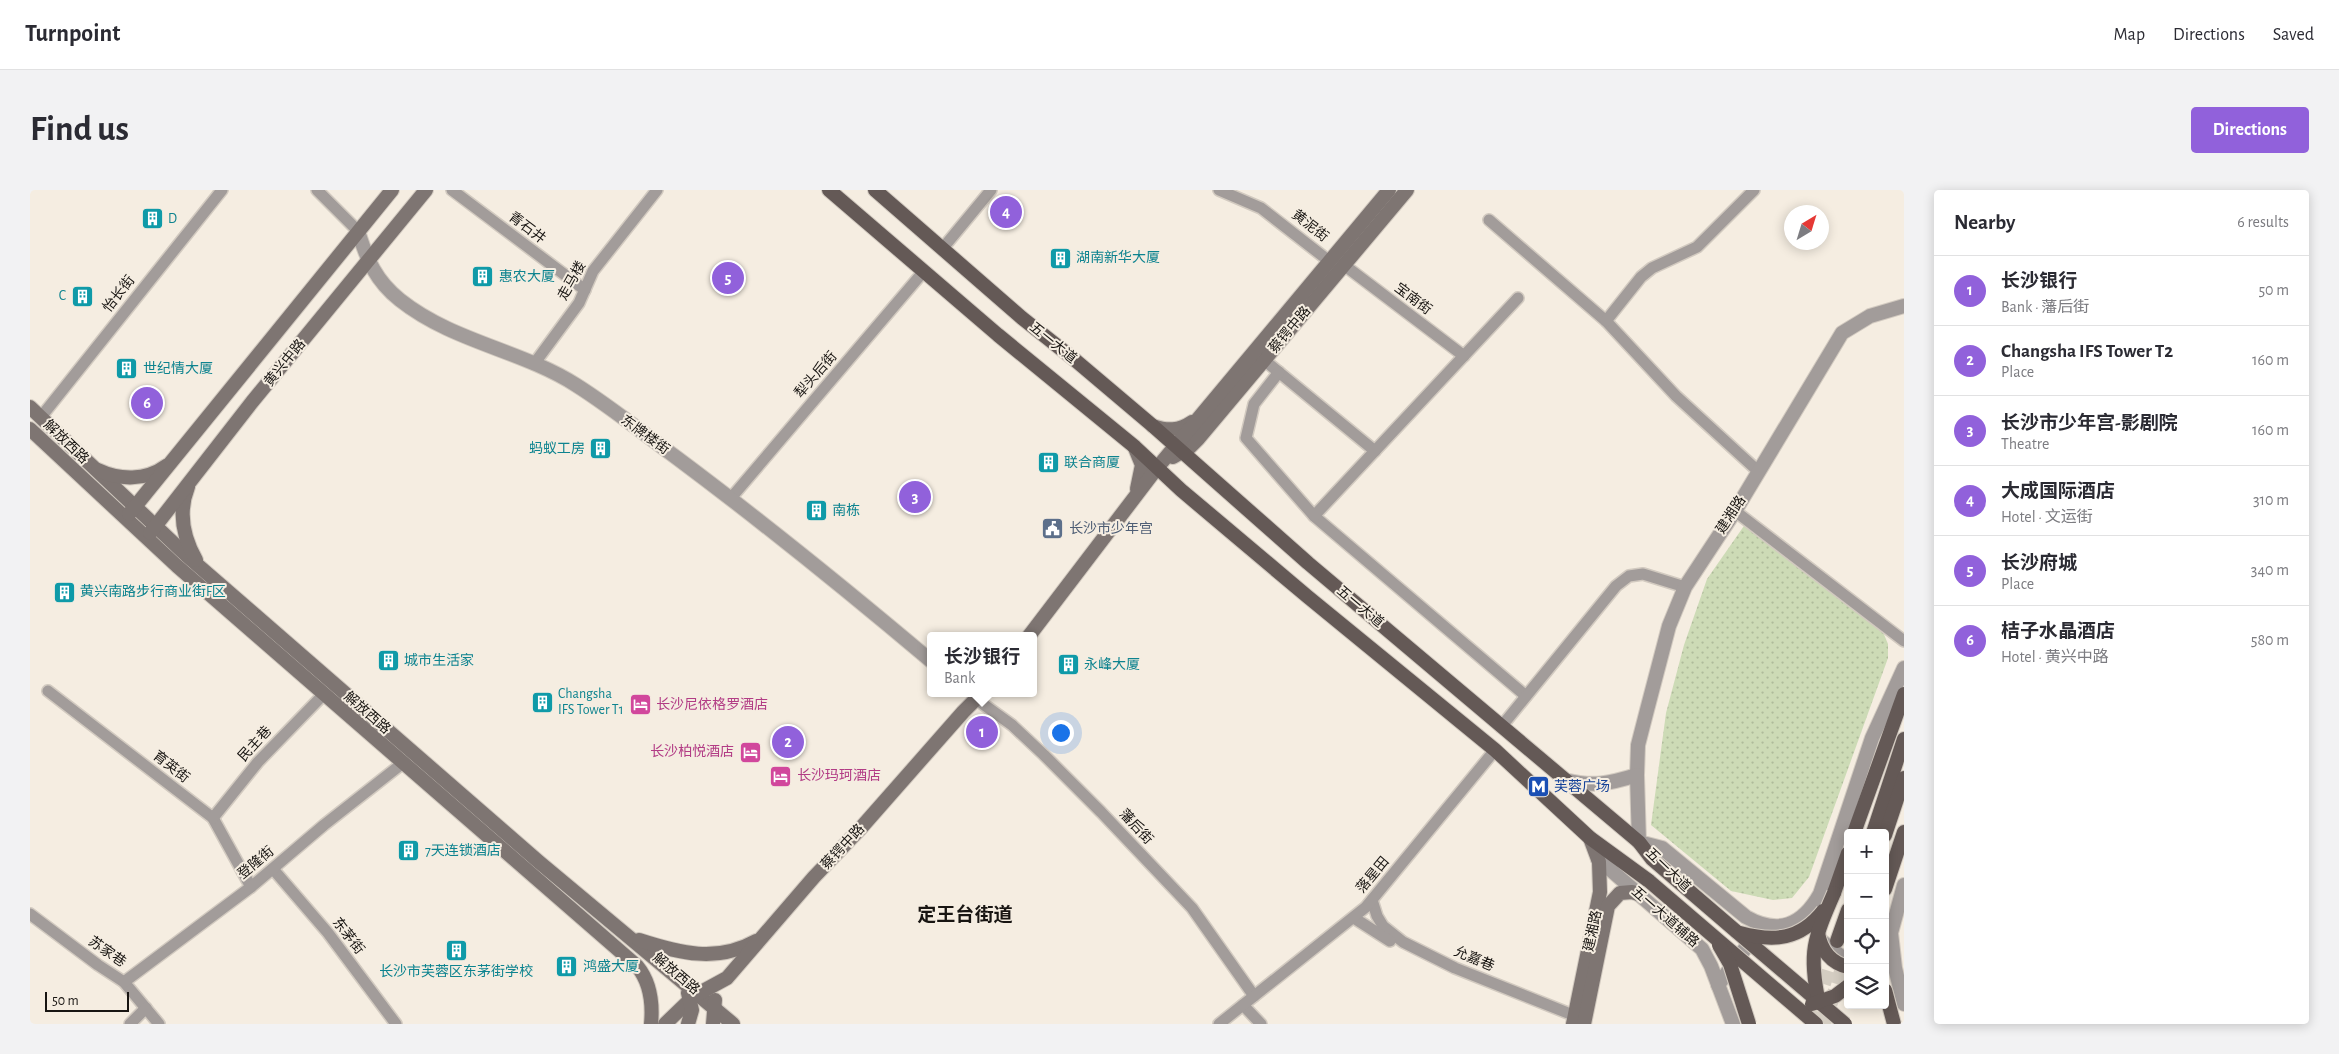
<!DOCTYPE html>
<meta charset="utf-8">
<style>
:root{--surface:#fff;--page:#f2f2f3;--text:#2b2b33;--muted:#7c7c81;--line:#e1e1e2;--accent:#9161db}
body{margin:0;font-family:"Alegreya Sans","Noto Sans SC",sans-serif;background:var(--page);color:var(--text)}
.controls{position:absolute;right:15px;bottom:15px;display:grid;overflow:hidden;border-radius:5px;box-shadow:0 2px 12px #0003}
.controls button{width:45px;height:45px;display:grid;place-items:center;padding:0;border:0;border-bottom:1px solid var(--line);background:var(--surface);color:var(--text);font:25px sans-serif}
.compass{position:absolute;left:1754px;top:15px;width:45px;height:45px;border-radius:50%;background:var(--surface);box-shadow:0 2px 12px #0003;rotate:38deg}
.scale{position:absolute;left:15px;bottom:12px;width:84px;box-sizing:border-box;padding-left:5px;border:2px solid #181512;border-top:0;font-size:14px;line-height:18px;white-space:nowrap;color:#181512;-webkit-text-stroke:4px #f5ede1;paint-order:stroke}
.you{position:absolute;left:1030px;top:542px;width:18px;height:18px;margin:-12px;border:4px solid #fff;border-radius:50%;background:#1a73e8;box-shadow:0 0 0 8px #1a73e833}
.badge{display:grid;place-items:center;width:32px;height:32px;border-radius:50%;background:var(--accent);color:#fff;font-size:16px;font-weight:700}
.pin{position:absolute;translate:-50% -50%;border:2px solid #fff;box-shadow:0 1px 5px #0006}
.popup{position:absolute;left:897px;top:442px;width:110px;height:65px;box-sizing:border-box;display:grid;place-content:center;border-radius:5px;background:var(--surface);filter:drop-shadow(0 1px 4px #0005);font-size:16px;white-space:nowrap;color:var(--muted)}
.popup b{font-size:19px;color:var(--text)}
.popup::after{content:'';position:absolute;left:50%;top:100%;margin-left:-10px;border:10px solid transparent;border-top-color:var(--surface)}
.list{margin:0;padding:0;list-style:none}
h2{display:flex;justify-content:space-between;align-items:center;height:65px;margin:0;padding:0 20px;font-size:21px}
h2 small{font-size:16px;font-weight:400;color:var(--muted)}
.list li{display:grid;grid-template-columns:32px 1fr auto;gap:15px;align-items:center;box-sizing:border-box;height:70px;padding:0 20px;border-top:1px solid var(--line)}
.list b{display:block;font-size:19px;white-space:nowrap}
.list p{margin:0;font-size:16px;white-space:nowrap;color:var(--muted)}
.list em{font-size:16px;font-style:normal;color:var(--muted)}
.icon{flex:none;width:28px;height:28px;fill:none;stroke:currentColor;stroke-width:2;stroke-linecap:round;stroke-linejoin:round}
.map{position:relative;flex:none;width:1874px;height:834px;overflow:hidden;border-radius:5px}
header{display:flex;align-items:center;gap:30px;box-sizing:border-box;height:70px;padding:0 25px;background:var(--surface);border-bottom:1px solid var(--line)}
header strong{font-size:24px}
nav{display:flex;gap:28px;margin-inline-start:auto;font-size:18px}
.intro{display:flex;align-items:center;justify-content:space-between;box-sizing:border-box;height:120px;padding:0 30px}
h1{margin:0;font-size:35px}
.button{padding:12px 22px;border-radius:5px;background:var(--accent);color:#fff;font-size:18px;font-weight:700}
main{display:flex;gap:30px;padding:0 30px}
aside{flex:1;background:var(--surface);border-radius:5px;box-shadow:0 2px 12px #0003}
.map>svg:first-child{display:block}
.grass{fill:url(#grass-dots)}
.lines{fill:none;stroke-linecap:round;stroke-linejoin:round}
.primary-tunnel{stroke:#d4cdc2;stroke-width:14;stroke-dasharray:14 7;stroke-linecap:butt}
.minor-casing{stroke:#d2cac0;stroke-width:14}
.tertiary-casing{stroke:#d2cac0;stroke-width:16}
.secondary-casing{stroke:#d2cac0;stroke-width:16}
.primary-casing{stroke:#d2cac0;stroke-width:16}
.minor{stroke:#a29c9a;stroke-width:11}
.tertiary{stroke:#a29c9a;stroke-width:14}
.secondary{stroke:#7e7572;stroke-width:14}
.primary{stroke:#645956;stroke-width:14}
.primary-bridge-casing{stroke:#d2cac0;stroke-width:16;stroke-linecap:butt}
.primary-bridge{stroke:#645956;stroke-width:14}
.labels{text-anchor:middle;dominant-baseline:central;stroke-width:4;stroke-linejoin:round;paint-order:stroke}
.culture-label{font-size:14px;fill:#0d838f;stroke:#f5ede1;text-anchor:start}
.street-label{font-size:14px;fill:#181512;stroke:#f5ede1}
.service-label{font-size:14px;fill:#4e5e75;stroke:#f5ede1;text-anchor:start}
.hotel-label{font-size:14px;fill:#b23c85;stroke:#f5ede1;text-anchor:start}
.transit-label{font-size:14px;fill:#164399;stroke:#f5ede1;text-anchor:start}
.district-label{font-size:19px;font-weight:bold;fill:#181512;stroke:#f5ede1}
</style>
<header>
<strong>Turnpoint</strong>
<nav><a>Map</a><a>Directions</a><a>Saved</a></nav>
</header>
<div class="intro"><h1>Find us</h1><a class="button">Directions</a></div>
<main>
<div class="map">
<svg width="1874" height="834" viewBox="0 0 1874 834">
<defs>
<pattern id="grass-dots" width="8" height="8" patternUnits="userSpaceOnUse" patternTransform="scale(1.25)"><rect width="8" height="8" fill="#cddbb6"/><path d="M2 2h.1M6 6h.1" fill="none" stroke="#afbb9b" stroke-width="1.8" stroke-linecap="round"/></pattern>
</defs>
<rect width="100%" height="100%" fill="#f5ede1"/>
<polygon class="grass" points="1716,333 1853,442 1858,454 1858,468 1779,687 1762,708 1743,710 1701,701 1621,635 1636,523 1654,455 1677,389"/>
<g class="lines">
<g class="primary-tunnel">
<polyline points="1781,834 1805,759"/>
<polyline points="1794,834 1818,760"/>
</g>
<defs>
<g id="minor">
<polyline points="287,0 328,41"/>
<polyline points="422,0 555,100"/>
<polyline points="1189,0 1231,18 1299,71"/>
<polyline points="1459,30 1576,131 1646,206 1729,282"/>
<polyline points="913,58 961,0"/>
<polyline points="1314,75 1434,166"/>
<polyline points="1576,131 1611,87 1622,78 1667,57 1724,0"/>
<polyline points="1234,170 1345,261"/>
<polyline points="504,174 549,113 563,81 627,0"/>
<polyline points="1249,182 1224,214 1216,248 1284,326 1496,506"/>
<polyline points="11,227 192,0"/>
<polyline points="701,308 894,81"/>
<polyline points="1705,321 1874,451"/>
<polyline points="1284,326 1488,108"/>
<polyline points="18,501 183,628 221,697"/>
<polyline points="946,509 982,535 1014,565 1071,622 1162,718 1224,806"/>
<polyline points="1471,537 1586,396 1599,386 1613,384 1655,397"/>
<polyline points="183,628 228,572 294,504"/>
<polyline points="243,679 298,743 366,834"/>
<polyline points="1342,710 1347,726 1353,736 1373,752 1425,778 1553,829"/>
<polyline points="0,724 68,775 94,792 129,834"/>
<polyline points="1324,728 1360,751"/>
<polyline points="94,792 221,697 294,635 373,573"/>
<polyline points="1213,815 1231,834"/>
<polyline points="100,834 116,818"/>
<polyline points="1189,834 1336,717 1465,560"/>
</g>
<g id="tertiary">
<path d="M 328,41 C 337,70 346,91 370,110 C 423,152 491,160 546,195 C 581,217 614,244 647,268 C 734,333 818,401 901,471"/>
<polyline points="1607,585 1608,555 1617,520 1639,436 1655,397 1705,321 1812,143 1840,126 1874,116"/>
<path d="M 1534,590 C 1564,597 1578,594 1607,585 L 1609,652 L 1632,658 L 1716,727 C 1748,745 1772,736 1790,704 L 1842,548 L 1874,478"/>
<polyline points="1568,669 1672,759 1681,776 1703,834"/>
<polyline points="1874,695 1861,743 1865,778 1874,814"/>
<polyline points="1789,749 1818,772"/>
<polyline points="1688,795 1726,744"/>
</g>
<g id="secondary">
<polyline points="0,217 156,365 509,672 703,834"/>
<path d="M 1123,236 C 1137,241 1149,241 1162,232"/>
<path d="M 0,239 L 147,376 L 607,776 C 621,793 623,813 621,834"/>
<polyline points="1105,258 1112,275 1107,299"/>
<polyline points="1143,267 1159,258 1168,249 1377,0"/>
<path d="M 68,280 C 89,290 116,291 136,276"/>
<path d="M 158,297 C 148,322 153,347 166,370"/>
<polyline points="99,324 362,0"/>
<polyline points="120,343 222,212 396,0"/>
<polyline points="999,446 1127,278 1359,0"/>
<path d="M 609,750 C 649,763 687,773 726,751"/>
<polyline points="635,834 664,806 697,788 784,687 830,639 933,522 952,503"/>
<polyline points="658,834 662,820 658,803"/>
<polyline points="683,834 685,810"/>
<polyline points="1543,834 1570,702 1569,672 1560,648"/>
<polyline points="1554,834 1578,716 1590,703 1602,702 1608,704"/>
</g>
<g id="primary">
<polyline points="799,0 968,145 1105,257 1151,300 1278,407 1465,560 1560,648 1619,691"/>
<polyline points="845,0 992,128 1045,170 1123,236 1278,373 1609,652 1622,669 1707,742"/>
<polyline points="1824,643 1874,504"/>
<polyline points="1843,643 1874,549"/>
<polyline points="1855,645 1874,588"/>
<polyline points="1855,699 1874,642"/>
<polyline points="1804,703 1818,663"/>
<polyline points="1807,751 1818,720"/>
</g>
</defs>
<use href="#minor" class="minor-casing"/>
<use href="#tertiary" class="tertiary-casing"/>
<use href="#secondary" class="secondary-casing"/>
<use href="#primary" class="primary-casing"/>
<use href="#minor" class="minor"/>
<use href="#tertiary" class="tertiary"/>
<use href="#secondary" class="secondary"/>
<use href="#primary" class="primary"/>
<defs>
<g id="primary-bridge">
<polyline points="1619,691 1786,834"/>
<polyline points="1707,742 1815,834"/>
<path d="M 1710,743 C 1744,752 1770,750 1793,721"/>
<path d="M 1788,743 C 1791,760 1801,773 1818,777"/>
<polyline points="1689,755 1700,774 1719,834"/>
<polyline points="1855,800 1864,834"/>
<path d="M 1789,813 C 1778,763 1784,749 1804,703"/>
<polyline points="1782,814 1805,806 1818,796"/>
</g>
</defs>
<use href="#primary-bridge" class="primary-bridge-casing"/>
<use href="#primary-bridge" class="primary-bridge"/>
</g>
<defs>
<symbol id="building-square" viewBox="-11 -11 22 22"><rect x="-9" y="-9" width="18" height="18" rx="4" fill="#0f9aa8" stroke="#f5ede1"/><path d="M-4-6H4V6H1V3H-1V6H-4ZM-2.5-4.3h1.7v1.8h-1.7ZM.8-4.3h1.7v1.8H.8ZM-2.5-1h1.7V.8h-1.7ZM.8-1h1.7V.8H.8Z" fill="#fff"/></symbol>
<symbol id="civic-square" viewBox="-11 -11 22 22"><rect x="-9" y="-9" width="18" height="18" rx="4" fill="#5c6f8a" stroke="#f5ede1"/><path d="M-.6-6.5H3V-4.5H.6V-3L4-1V1h2V6H-6V1h2V-1L-.6-3ZM-1.2 2.5V6h2.4V2.5Z" fill="#fff"/></symbol>
<symbol id="hotel-square" viewBox="-11 -11 22 22"><rect x="-9" y="-9" width="18" height="18" rx="4" fill="#d1479c" stroke="#f5ede1"/><path d="M-6-4.5h1.5V1H6V5H4.5V3h-9V5H-6ZM-4 0a1.8 1.8 0 1 1 3.6 0ZM.5 0V-2.5h3Q6-2.5 6 0Z" fill="#fff"/></symbol>
<symbol id="metro-square" viewBox="-11 -11 22 22"><rect x="-9" y="-9" width="18" height="18" rx="4" fill="#1a4fb4" stroke="#f5ede1"/><path d="M-5.5 5V-5H-3L0 0L3-5H5.5V5H3V-.5L0 4L-3-.5V5Z" fill="#fff"/></symbol>
</defs>
<g fill-rule="evenodd">
<use href="#building-square" x="110" y="16" width="25" height="25"/>
<use href="#building-square" x="1018" y="56" width="25" height="25"/>
<use href="#building-square" x="440" y="74" width="25" height="25"/>
<use href="#building-square" x="40" y="94" width="25" height="25"/>
<use href="#building-square" x="84" y="166" width="25" height="25"/>
<use href="#building-square" x="558" y="246" width="25" height="25"/>
<use href="#building-square" x="1006" y="260" width="25" height="25"/>
<use href="#building-square" x="774" y="308" width="25" height="25"/>
<use href="#civic-square" x="1010" y="326" width="25" height="25"/>
<use href="#building-square" x="22" y="390" width="25" height="25"/>
<use href="#building-square" x="346" y="458" width="25" height="25"/>
<use href="#building-square" x="1026" y="462" width="25" height="25"/>
<use href="#building-square" x="500" y="500" width="25" height="25"/>
<use href="#hotel-square" x="598" y="502" width="25" height="25"/>
<use href="#hotel-square" x="708" y="550" width="25" height="25"/>
<use href="#hotel-square" x="738" y="574" width="25" height="25"/>
<use href="#metro-square" x="1496" y="584" width="25" height="25"/>
<use href="#building-square" x="366" y="648" width="25" height="25"/>
<use href="#building-square" x="414" y="748" width="25" height="25"/>
<use href="#building-square" x="524" y="764" width="25" height="25"/>
</g>
<g class="labels">
<g class="culture-label">
<text x="138" y="29">D</text>
<text x="1046" y="68">湖南新华大厦</text>
<text x="469" y="87">惠农大厦</text>
<text x="36" y="106" text-anchor="end">C</text>
<text x="113" y="179">世纪情大厦</text>
<text x="555" y="259" text-anchor="end">蚂蚁工房</text>
<text x="1034" y="273">联合商厦</text>
<text x="802" y="321">南栋</text>
<text x="50" y="402">黄兴南路步行商业街F区</text>
<text x="374" y="471">城市生活家</text>
<text x="1054" y="475">永峰大厦</text>
<text x="528" y="504">Changsha<tspan x="528" dy="16">IFS Tower T1</tspan></text>
<text x="395" y="661">7天连锁酒店</text>
<text x="553" y="777">鸿盛大厦</text>
<text x="426" y="782" text-anchor="middle">长沙市芙蓉区东茅街学校</text>
</g>
<g class="street-label">
<text transform="translate(1280 36) rotate(38)">黄泥街</text>
<text transform="translate(497 38) rotate(37)">青石井</text>
<text transform="translate(542 91) rotate(-61)">走马楼</text>
<text transform="translate(89 104) rotate(-52)">怡长街</text>
<text transform="translate(1383 109) rotate(37)">宝南街</text>
<text transform="translate(1260 140) rotate(-50)">蔡锷中路</text>
<text transform="translate(1023 153) rotate(39)">五一大道</text>
<text transform="translate(255 173) rotate(-51)">黄兴中路</text>
<text transform="translate(786 185) rotate(-49)">犁头后街</text>
<text transform="translate(615 245) rotate(36)">东牌楼街</text>
<text transform="translate(36 252) rotate(44)">解放西路</text>
<text transform="translate(1701 325) rotate(-57)">建湘路</text>
<text transform="translate(1330 417) rotate(40)">五一大道</text>
<text transform="translate(337 523) rotate(41)">解放西路</text>
<text transform="translate(225 554) rotate(-48)">民主巷</text>
<text transform="translate(141 577) rotate(38)">育英街</text>
<text transform="translate(1106 637) rotate(47)">藩后街</text>
<text transform="translate(813 657) rotate(-47)">蔡锷中路</text>
<text transform="translate(226 673) rotate(-40)">登隆街</text>
<text transform="translate(1638 680) rotate(44)">五一大道</text>
<text transform="translate(1343 685) rotate(-50)">落星田</text>
<text transform="translate(1635 727) rotate(41)">五一大道辅路</text>
<text transform="translate(1563 741) rotate(-78)">建湘路</text>
<text transform="translate(318 746) rotate(52)">东茅街</text>
<text transform="translate(77 762) rotate(35)">苏家巷</text>
<text transform="translate(1444 769) rotate(23)">允嘉巷</text>
<text transform="translate(646 784) rotate(40)">解放西路</text>
</g>
<g class="service-label">
<text x="1039" y="339">长沙市少年宫</text>
</g>
<g class="hotel-label">
<text x="626" y="515">长沙尼依格罗酒店</text>
<text x="704" y="562" text-anchor="end">长沙柏悦酒店</text>
<text x="767" y="586">长沙玛珂酒店</text>
</g>
<g class="transit-label">
<text x="1524" y="597">芙蓉广场</text>
</g>
<g class="district-label">
<text x="935" y="725">定王台街道</text>
</g>
</g>
</svg>
<div class="controls">
<button>+</button>
<button>−</button>
<button><svg class="icon" aria-label="locate" viewBox="0 0 24 24"><circle cx="12" cy="12" r="6"/><path d="M12 2v4M12 18v4M2 12h4M18 12h4"/></svg></button>
<button><svg class="icon" aria-label="layers" viewBox="0 0 24 24"><path d="M12 4l9 5-9 5-9-5zM3 14l9 5 9-5"/></svg></button>
</div>
<svg class="compass" viewBox="-18 -18 36 36"><path d="M0-13l5 13h-10z" fill="#e53935"/><path d="M0 13l5-13h-10z" fill="#7c7c81"/></svg>
<div class="scale">50 m</div>
<div class="you"></div>
<div class="pin badge" style="left:952px;top:542px">1</div>
<div class="popup"><b>长沙银行</b>Bank</div>
<div class="pin badge" style="left:758px;top:552px">2</div>
<div class="pin badge" style="left:885px;top:307px">3</div>
<div class="pin badge" style="left:976px;top:22px">4</div>
<div class="pin badge" style="left:698px;top:88px">5</div>
<div class="pin badge" style="left:117px;top:213px">6</div>
</div>
<aside>
<h2>Nearby<small>6 results</small></h2>
<ul class="list">
<li><span class="badge">1</span><div><b>长沙银行</b><p>Bank · 藩后街</p></div><em>50 m</em></li>
<li><span class="badge">2</span><div><b>Changsha IFS Tower T2</b><p>Place</p></div><em>160 m</em></li>
<li><span class="badge">3</span><div><b>长沙市少年宫-影剧院</b><p>Theatre</p></div><em>160 m</em></li>
<li><span class="badge">4</span><div><b>大成国际酒店</b><p>Hotel · 文运街</p></div><em>310 m</em></li>
<li><span class="badge">5</span><div><b>长沙府城</b><p>Place</p></div><em>340 m</em></li>
<li><span class="badge">6</span><div><b>桔子水晶酒店</b><p>Hotel · 黄兴中路</p></div><em>580 m</em></li>
</ul>
</aside>
</main>
